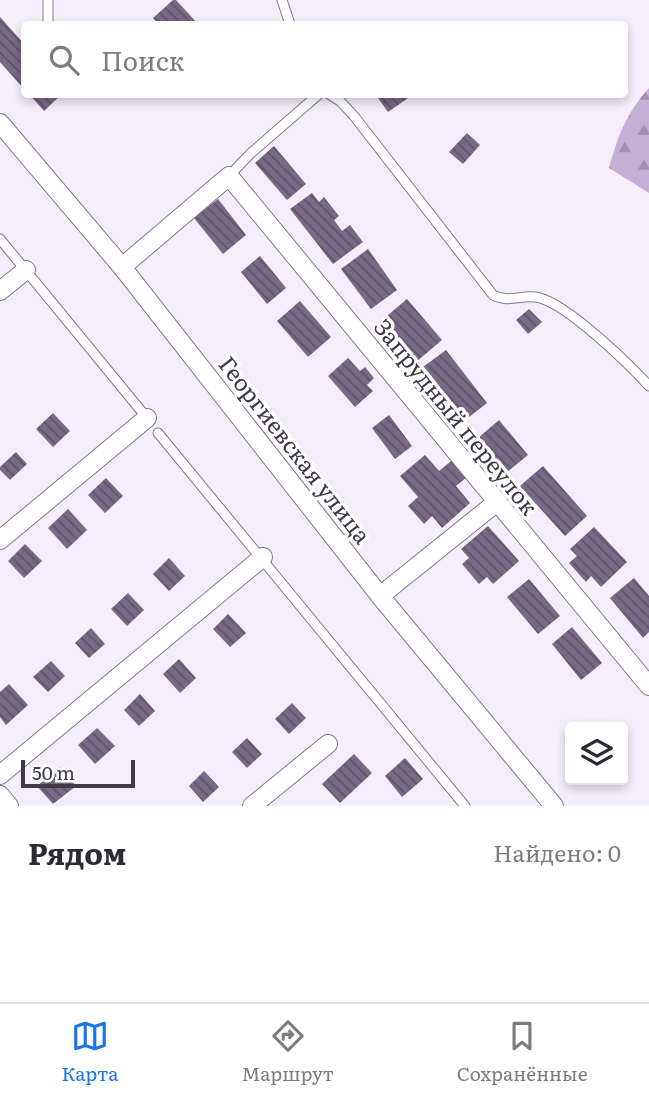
<!DOCTYPE html>
<html lang="ru">
<meta charset="utf-8">
<style>
:root{--surface:#fff;--page:#f7f7f7;--text:#2b2b33;--muted:#7c7c81;--line:#e1e1e2;--accent:#1a73e8}
body{margin:0;font-family:Literata,serif;background:var(--page);color:var(--text)}
.controls{position:absolute;right:21px;bottom:21px;display:grid;overflow:hidden;border-radius:7px;box-shadow:0 4px 10px #0003}
.controls button{width:63px;height:63px;display:grid;place-items:center;padding:0;border:0;border-bottom:2px solid var(--line);background:var(--surface);color:var(--text);font:35px sans-serif}
.scale{position:absolute;left:21px;bottom:18px;width:114px;box-sizing:border-box;padding-left:7px;border:4px solid #403946;border-top:0;font-size:19px;line-height:24px;white-space:nowrap;color:#403946;-webkit-text-stroke:5px #fff;paint-order:stroke}
.list{margin:0;padding:0;list-style:none}
h2{display:flex;justify-content:space-between;align-items:center;height:91px;margin:0;padding:0 28px;font-size:30px}
h2 small{font-size:23px;font-weight:400;color:var(--muted)}
.icon{flex:none;width:38px;height:38px;fill:none;stroke:currentColor;stroke-width:2;stroke-linecap:round;stroke-linejoin:round}
.map{position:relative;flex:none;width:649px;height:806px;overflow:hidden}
.search{position:absolute;background:var(--surface);box-shadow:0 4px 10px #0003;left:21px;right:21px;top:21px;height:77px;display:flex;align-items:center;gap:18px;box-sizing:border-box;padding:0 24px;border-radius:7px;color:var(--muted);font-size:26px}
.sheet{height:196px;background:var(--surface)}
nav{display:flex;justify-content:space-around;align-items:center;box-sizing:border-box;height:98px;border-top:2px solid var(--line);background:var(--surface);font-size:19px;color:var(--muted)}
nav a{display:grid;justify-items:center;gap:4px}
nav .on{color:var(--accent)}
.map>svg:first-child{display:block}
.forest{fill:url(#forest-firs)}
.building{fill:url(#building-back-hatch)}
.lines{fill:none;stroke-linecap:round;stroke-linejoin:round}
.service-casing{stroke:#857693;stroke-width:11}
.minor-casing{stroke:#857693;stroke-width:20}
.service{stroke:#fff;stroke-width:9}
.minor{stroke:#fff;stroke-width:18}
.labels{text-anchor:middle;dominant-baseline:central;stroke-width:7;stroke-linejoin:round;paint-order:stroke}
.street-label{font-size:23px;fill:#403946;stroke:#fff}
</style>
<div class="map">
<svg width="649" height="806" viewBox="0 0 649 806">
<defs>
<pattern id="forest-firs" width="22" height="20" patternUnits="userSpaceOnUse" patternTransform="scale(1.75)"><rect width="22" height="20" fill="#c4b0d6"/><path d="M5 1l3.5 6h-7zM16 11l3.5 6h-7z" fill="#a190af"/></pattern>
<pattern id="building-back-hatch" width="6" height="6" patternUnits="userSpaceOnUse" patternTransform="scale(1.75)"><rect width="6" height="6" fill="#786986"/><path d="M-1 5l2 2M0 0l6 6M5-1l2 2" fill="none" stroke="#5f536a"/></pattern>
</defs>
<rect width="100%" height="100%" fill="#f4edfa"/>
<path class="forest" d="M 649,88 L 649,193 L 609,168 C 617,137 627,112 649,88 Z"/>
<g class="building">
<polygon points="173,0 176,0 198,24 158,24 153,18"/>
<polygon points="0,17 24,44 24,89 0,62"/>
<polygon points="29,94 62,94 44,111"/>
<polygon points="375,94 410,94 411,96 388,112"/>
<polygon points="467,133 480,145 463,164 449,152"/>
<polygon points="274,146 306,184 287,200 255,163"/>
<polygon points="312,193 319,202 324,197 339,216 334,220 342,231 350,225 363,242 333,264 290,209"/>
<polygon points="218,199 246,235 223,254 194,218"/>
<polygon points="368,249 397,290 371,309 341,269"/>
<polygon points="260,256 286,288 267,304 241,272"/>
<polygon points="407,299 442,340 416,362 381,321"/>
<polygon points="300,301 331,337 308,357 277,321"/>
<polygon points="529,309 542,322 528,334 516,320"/>
<polygon points="446,350 487,403 464,421 423,367"/>
<polygon points="348,358 360,371 365,367 374,378 367,385 373,391 355,407 328,376"/>
<polygon points="53,413 70,431 53,447 36,429"/>
<polygon points="389,415 412,446 395,459 372,428"/>
<polygon points="499,420 528,455 507,472 478,438"/>
<polygon points="16,452 27,464 10,480 0,470 0,467"/>
<polygon points="425,455 439,471 451,461 466,478 456,486 470,503 442,528 432,516 424,524 408,506 418,497 400,476"/>
<polygon points="543,466 587,516 565,536 520,486"/>
<polygon points="106,478 123,496 105,513 88,495"/>
<polygon points="68,509 87,530 67,549 48,528"/>
<polygon points="488,526 519,561 493,584 487,577 479,584 462,564 469,558 461,549"/>
<polygon points="594,527 627,562 601,587 591,576 586,582 569,563 577,556 570,549"/>
<polygon points="25,544 42,561 24,578 8,561"/>
<polygon points="169,558 185,576 169,591 153,574"/>
<polygon points="634,578 649,596 649,632 643,638 610,598"/>
<polygon points="529,579 560,616 538,634 507,597"/>
<polygon points="128,593 144,610 127,626 111,609"/>
<polygon points="228,614 246,633 230,647 213,629"/>
<polygon points="572,627 602,663 581,680 552,644"/>
<polygon points="91,628 105,644 89,658 75,643"/>
<polygon points="179,659 196,678 180,693 163,674"/>
<polygon points="51,661 65,676 48,692 33,677"/>
<polygon points="9,684 28,705 6,725 0,717 0,692"/>
<polygon points="140,694 155,711 139,726 124,710"/>
<polygon points="292,703 306,718 289,734 275,719"/>
<polygon points="97,728 115,746 95,764 78,745"/>
<polygon points="247,738 262,754 247,768 232,752"/>
<polygon points="354,754 372,773 340,803 322,784"/>
<polygon points="405,758 423,779 402,797 385,776"/>
<polygon points="60,767 76,786 53,804 37,786"/>
<polygon points="204,771 219,787 203,802 189,786"/>
</g>
<g class="lines">
<defs>
<g id="service">
<polyline points="282,0 290,24"/>
<polyline points="48,24 48,0"/>
<path d="M 329,94 L 340,101 L 354,116 L 493,295 C 510,304 524,293 540,298 C 569,306 628,363 649,386"/>
<polyline points="229,176 250,154 319,94"/>
<polyline points="0,239 147,418"/>
<polyline points="158,433 465,806"/>
</g>
<g id="minor">
<polyline points="0,123 122,267 380,596 554,806"/>
<polyline points="122,267 229,176 649,686"/>
<polyline points="0,291 26,270"/>
<polyline points="0,540 147,418"/>
<polyline points="380,596 497,502"/>
<polyline points="0,775 263,557"/>
<polyline points="0,795 9,806"/>
<polyline points="252,806 328,744"/>
</g>
</defs>
<use href="#service" class="service-casing"/>
<use href="#minor" class="minor-casing"/>
<use href="#service" class="service"/>
<use href="#minor" class="minor"/>
</g>
<g class="labels">
<g class="street-label">
<text transform="translate(457 416) rotate(51)">Запрудный переулок</text>
<text transform="translate(296 449) rotate(52)">Георгиевская улица</text>
</g>
</g>
</svg>
<div class="controls">
<button><svg class="icon" aria-label="layers" viewBox="0 0 24 24"><path d="M12 4l9 5-9 5-9-5zM3 14l9 5 9-5"/></svg></button>
</div>
<div class="scale">50 m</div>
<div class="search"><svg class="icon" aria-label="search" viewBox="0 0 24 24"><circle cx="10" cy="10" r="6"/><path d="M15 15l6 6"/></svg>Поиск</div>
</div>
<section class="sheet">
<h2>Рядом<small>Найдено: 0</small></h2>
<ul class="list">
</ul>
</section>
<nav>
<a class="on"><svg class="icon" aria-label="map" viewBox="0 0 24 24"><path d="M3 6l6-2 6 2 6-2v14l-6 2-6-2-6 2zM9 4v14M15 6v14"/></svg>Карта</a>
<a><svg class="icon" aria-label="directions" viewBox="0 0 24 24"><path d="M12 3l9 9-9 9-9-9zM9 14v-3h6M13 9l2 2-2 2"/></svg>Маршрут</a>
<a><svg class="icon" aria-label="saved" viewBox="0 0 24 24"><path d="M7 4h10v16l-5-4-5 4z"/></svg>Сохранённые</a>
</nav>
